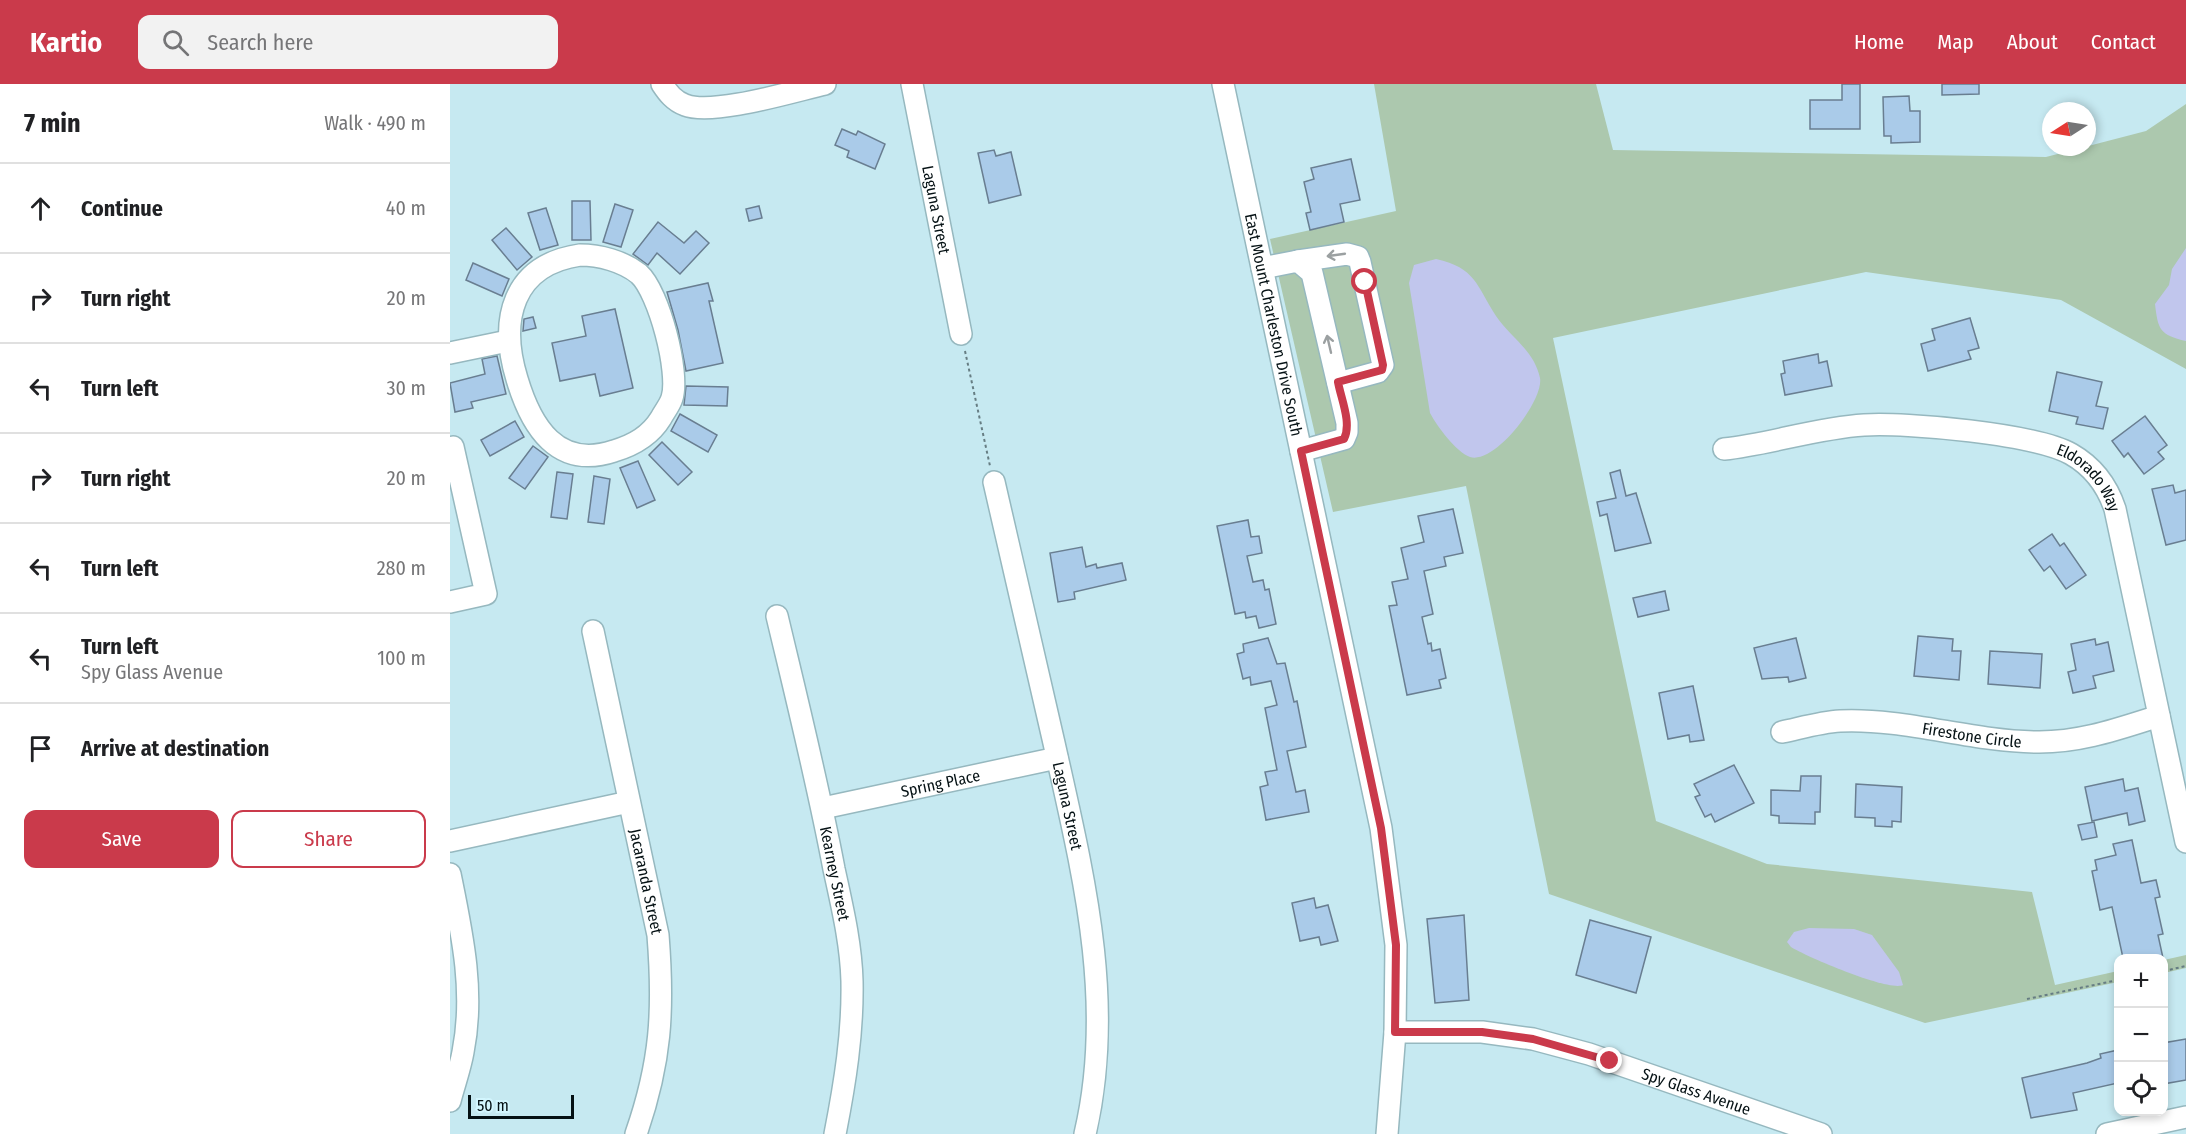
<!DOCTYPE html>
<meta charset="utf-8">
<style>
:root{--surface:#fff;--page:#f2f2f2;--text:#202124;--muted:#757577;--line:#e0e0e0;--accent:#ca3a4b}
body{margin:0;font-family:"Fira Sans Condensed",sans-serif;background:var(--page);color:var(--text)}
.controls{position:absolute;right:18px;bottom:18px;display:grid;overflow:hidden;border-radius:12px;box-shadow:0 3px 9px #0003}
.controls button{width:54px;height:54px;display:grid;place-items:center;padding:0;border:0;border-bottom:2px solid var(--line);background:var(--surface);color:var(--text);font:30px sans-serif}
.compass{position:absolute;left:1592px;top:18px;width:54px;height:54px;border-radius:50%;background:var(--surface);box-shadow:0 3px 9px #0003;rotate:258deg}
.scale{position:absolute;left:18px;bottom:15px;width:106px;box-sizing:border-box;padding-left:6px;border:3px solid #051114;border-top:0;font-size:16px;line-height:21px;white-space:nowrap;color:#051114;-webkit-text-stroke:4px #d3f6fe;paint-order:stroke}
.stop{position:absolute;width:18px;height:18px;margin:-14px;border:4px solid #ca3a4b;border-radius:50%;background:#fff}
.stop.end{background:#ca3a4b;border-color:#fff;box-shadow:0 2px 6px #0008}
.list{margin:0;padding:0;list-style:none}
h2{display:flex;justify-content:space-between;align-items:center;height:78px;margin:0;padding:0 24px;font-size:26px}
h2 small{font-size:20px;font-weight:400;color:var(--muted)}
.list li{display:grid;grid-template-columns:39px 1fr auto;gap:18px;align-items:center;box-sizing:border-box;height:90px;padding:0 24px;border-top:2px solid var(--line)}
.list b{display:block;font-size:22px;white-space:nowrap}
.list p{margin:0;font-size:20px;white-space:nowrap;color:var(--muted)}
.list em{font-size:20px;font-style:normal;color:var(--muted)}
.actions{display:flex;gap:12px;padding:18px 24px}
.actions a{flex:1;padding:14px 0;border:2px solid var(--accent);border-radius:12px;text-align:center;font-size:21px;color:var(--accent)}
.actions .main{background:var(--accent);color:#fff}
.icon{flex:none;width:33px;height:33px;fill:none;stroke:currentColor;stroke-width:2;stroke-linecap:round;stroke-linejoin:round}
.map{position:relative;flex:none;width:1736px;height:1050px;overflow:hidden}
header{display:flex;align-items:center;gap:36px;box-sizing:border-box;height:84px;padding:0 30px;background:var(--accent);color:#fff}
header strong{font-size:28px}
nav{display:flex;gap:33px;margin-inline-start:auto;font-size:21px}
.search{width:420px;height:54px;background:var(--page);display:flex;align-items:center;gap:15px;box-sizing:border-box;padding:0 21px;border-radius:12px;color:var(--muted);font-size:22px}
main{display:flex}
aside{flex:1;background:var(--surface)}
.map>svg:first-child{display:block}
.green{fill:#acc8ae}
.water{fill:#c1c6ed}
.building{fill:#aacbe9;stroke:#697e91;stroke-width:1.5}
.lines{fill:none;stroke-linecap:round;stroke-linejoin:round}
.minor-casing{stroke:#96b8bf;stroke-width:24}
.path{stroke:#667d83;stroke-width:2;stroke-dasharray:3 3;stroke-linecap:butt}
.minor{stroke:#fff;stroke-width:21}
.oneway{stroke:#9ba0a1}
.route{stroke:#ca3a4b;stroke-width:8}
.labels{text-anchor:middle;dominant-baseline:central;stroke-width:6;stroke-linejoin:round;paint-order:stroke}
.street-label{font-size:16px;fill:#051114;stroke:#d3f6fe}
</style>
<header>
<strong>Kartio</strong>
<div class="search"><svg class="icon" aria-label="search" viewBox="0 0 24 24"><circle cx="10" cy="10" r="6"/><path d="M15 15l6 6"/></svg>Search here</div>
<nav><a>Home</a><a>Map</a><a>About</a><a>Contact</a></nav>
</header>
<main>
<aside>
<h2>7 min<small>Walk · 490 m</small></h2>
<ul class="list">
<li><svg class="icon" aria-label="ahead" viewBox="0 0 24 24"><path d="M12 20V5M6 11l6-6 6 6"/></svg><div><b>Continue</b></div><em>40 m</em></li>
<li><svg class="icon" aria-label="right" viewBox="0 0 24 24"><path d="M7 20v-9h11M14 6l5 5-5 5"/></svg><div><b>Turn right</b></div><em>20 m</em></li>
<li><svg class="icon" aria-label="left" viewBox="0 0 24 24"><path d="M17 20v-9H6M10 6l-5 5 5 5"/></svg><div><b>Turn left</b></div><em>30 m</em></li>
<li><svg class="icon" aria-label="right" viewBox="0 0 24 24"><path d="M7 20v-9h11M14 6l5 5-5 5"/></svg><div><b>Turn right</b></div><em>20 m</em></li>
<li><svg class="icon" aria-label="left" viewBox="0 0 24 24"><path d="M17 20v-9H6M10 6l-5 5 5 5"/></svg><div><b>Turn left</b></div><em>280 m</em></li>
<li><svg class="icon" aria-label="left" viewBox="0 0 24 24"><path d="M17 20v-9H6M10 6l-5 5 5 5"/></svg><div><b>Turn left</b><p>Spy Glass Avenue</p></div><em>100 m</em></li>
<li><svg class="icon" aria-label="arrive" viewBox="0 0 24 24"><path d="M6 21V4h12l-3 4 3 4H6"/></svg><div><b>Arrive at destination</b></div></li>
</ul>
<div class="actions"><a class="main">Save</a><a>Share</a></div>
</aside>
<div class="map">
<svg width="1736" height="1050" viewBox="0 0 1736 1050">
<rect width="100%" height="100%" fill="#c6e9f1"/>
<g class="green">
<polygon points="924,0 1146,0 1163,66 1596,73 1696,47 1736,20 1736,285 1611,216 1416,188 1103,254 1206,737 1317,780 1582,808 1605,901 1668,887 1668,898 1475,939 1099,810 1016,402 883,428 820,155 946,127"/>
<polygon points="1736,871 1736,884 1714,889 1714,876"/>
</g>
<g class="water">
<path d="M 1736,164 L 1736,257 C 1710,251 1708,246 1705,220 L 1719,201 L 1722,185 Z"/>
<path d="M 986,175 C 1026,184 1026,201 1046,232 C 1061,254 1084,266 1090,294 C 1094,316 1045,381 1020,373 C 1006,368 987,342 980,329 L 959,199 L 964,181 Z"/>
<path d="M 1359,844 L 1404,845 L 1422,851 L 1449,888 L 1453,901 C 1439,908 1357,873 1341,863 L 1337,858 L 1344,848 Z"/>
</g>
<g class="building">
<polygon points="1392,0 1410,0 1410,45 1360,45 1360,16 1392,16"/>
<polygon points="1492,0 1529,0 1529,10 1492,11"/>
<polygon points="1459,12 1460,27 1470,27 1470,58 1441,59 1441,52 1434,52 1433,13"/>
<polygon points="392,45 406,51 408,47 435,60 425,85 397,73 399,67 385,61"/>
<polygon points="544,66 546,72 561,68 571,111 539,119 528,69"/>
<polygon points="901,75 910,116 890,120 894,138 860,146 856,129 861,128 854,98 864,95 861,84"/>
<polygon points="122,117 140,117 141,156 122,156"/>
<polygon points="165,120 183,126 171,163 153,158"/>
<polygon points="309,122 312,134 299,137 296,125"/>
<polygon points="96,124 108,161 90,166 78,129"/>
<polygon points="208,138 234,159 246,147 259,159 230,190 207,169 198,181 183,170"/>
<polygon points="56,144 82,173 67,186 42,156"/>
<polygon points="23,179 59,195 52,212 16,196"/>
<polygon points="258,199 263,217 259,217 273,279 236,287 228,246 217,208"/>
<polygon points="165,225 183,304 150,312 145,290 110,297 102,259 136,252 132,232"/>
<polygon points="83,233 86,244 73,247 74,235"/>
<polygon points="1520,234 1529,264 1518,267 1521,275 1478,287 1471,260 1485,256 1482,245"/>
<polygon points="1368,270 1369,279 1377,277 1382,302 1335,311 1331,290 1335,289 1333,277"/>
<polygon points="47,272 56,310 21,318 23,324 5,328 0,299 35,290 32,275"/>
<polygon points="1607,288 1652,298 1646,322 1658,324 1653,345 1626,340 1628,333 1599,327"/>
<polygon points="236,302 278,303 277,322 234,321"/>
<polygon points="230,330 267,351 258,368 221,347"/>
<polygon points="1695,332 1717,361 1708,368 1714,375 1694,390 1678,369 1674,373 1662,357"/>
<polygon points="65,337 74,353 40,372 31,356"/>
<polygon points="212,358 242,388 228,401 199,371"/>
<polygon points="83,362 98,373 75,405 59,394"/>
<polygon points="188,377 205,416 187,424 170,384"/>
<polygon points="1170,386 1176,412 1186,409 1201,459 1165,467 1157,430 1150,432 1147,418 1166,414 1160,389"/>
<polygon points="107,388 123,390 117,435 101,433"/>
<polygon points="144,392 160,395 154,440 138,438"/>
<polygon points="1723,401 1725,409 1736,406 1736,456 1716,461 1702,405"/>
<polygon points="1003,425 1013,469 994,473 996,482 974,487 983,530 972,533 978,560 981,559 982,567 990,565 996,594 989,596 991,604 957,611 939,522 947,521 942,498 958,495 951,464 974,458 968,432"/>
<polygon points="798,436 801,453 809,452 812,469 797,472 803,498 813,496 815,506 819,505 826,540 809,544 806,532 796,534 795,528 785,530 767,442"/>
<polygon points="1602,450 1610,462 1614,459 1636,491 1616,505 1600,482 1594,487 1579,466"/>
<polygon points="632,463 636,483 646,480 647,484 672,479 676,496 624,508 625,515 608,518 600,469"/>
<polygon points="1215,507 1219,526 1188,533 1183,514"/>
<polygon points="1468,552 1503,555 1502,567 1511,567 1509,596 1464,592"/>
<polygon points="818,554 827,580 835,579 844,618 847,617 856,663 837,667 846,708 855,706 859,728 816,736 810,703 818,701 815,688 827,686 815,624 827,621 821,597 801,601 800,593 793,595 787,570 794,568 793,560"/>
<polygon points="1346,554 1356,594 1339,598 1338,593 1312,595 1304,564"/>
<polygon points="1645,555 1646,561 1658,558 1664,587 1643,592 1646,604 1623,609 1618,588 1626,586 1621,560"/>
<polygon points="1540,567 1592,570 1590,604 1538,600"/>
<polygon points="1243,602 1254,656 1240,658 1239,651 1218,655 1209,609"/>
<polygon points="1284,681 1304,719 1265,738 1261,730 1255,733 1245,713 1250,711 1244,700"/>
<polygon points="1351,692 1371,692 1370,728 1365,728 1365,740 1329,739 1329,732 1321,731 1321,706 1350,707"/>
<polygon points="1673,695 1675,707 1688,704 1695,737 1679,741 1677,729 1642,737 1635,703"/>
<polygon points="1406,700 1452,703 1451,738 1442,737 1442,743 1425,742 1425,734 1405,733"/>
<polygon points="1644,738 1647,753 1632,756 1628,741"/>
<polygon points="1682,756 1691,799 1706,796 1710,813 1705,814 1713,850 1708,851 1713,874 1673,874 1662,823 1650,826 1642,787 1647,786 1645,776 1666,771 1663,760"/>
<polygon points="864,814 866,824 878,821 888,857 871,861 869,853 850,857 842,819"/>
<polygon points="1014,831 1019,916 985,919 977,835"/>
<polygon points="1140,836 1201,853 1186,909 1126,891"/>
<polygon points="1736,955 1736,996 1713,1000 1713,959"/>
<polygon points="1668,966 1668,999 1623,1009 1627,1026 1581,1034 1572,994 1637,979 1651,974 1650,970"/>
</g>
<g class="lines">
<defs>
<g id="minor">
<path d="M 212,0 C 218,9 224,17 235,21 C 263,32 344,7 375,0"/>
<path id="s1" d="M 462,0 L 511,250"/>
<path id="s2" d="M 773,0 L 931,744 L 946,861 L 945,948 L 937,1050"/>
<path d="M 130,171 C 149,171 173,177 189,190 C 209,208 230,289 222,314 C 220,321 214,328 211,334 C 200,352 184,361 164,367 C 107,386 81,342 67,295 C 49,236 62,181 130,171 Z"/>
<polyline points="848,177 897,170 908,173 910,178 933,281 928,288 888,299"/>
<polyline points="812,184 848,177 862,189 897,339 897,348 894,355 851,367"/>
<polyline points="0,269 58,257"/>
<polyline points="0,364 3,363 36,510 0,518"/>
<path id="s3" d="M 1274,365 C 1321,360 1366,344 1414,341 C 1455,338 1586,350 1621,370 C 1642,382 1657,401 1665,425 L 1736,758"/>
<path id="s4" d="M 544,398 C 564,485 584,572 604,659 C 633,789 666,918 635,1050"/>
<path id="s5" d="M 327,532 C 347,616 368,700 384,785 C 392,822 401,859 402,897 C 403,949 395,999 385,1050"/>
<path id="s6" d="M 143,547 L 208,851 C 214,927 211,978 186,1050"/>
<path id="s7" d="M 1332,648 C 1351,644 1371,638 1390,637 C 1455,634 1520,657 1585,658 C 1629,659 1668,645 1709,632"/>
<path id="s8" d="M 373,724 L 607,674"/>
<polyline points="0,757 179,718"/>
<path d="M 0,790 C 12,849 25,908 13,968 C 10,985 4,1001 0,1017"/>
<path id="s9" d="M 945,948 L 1032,948 L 1083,955 L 1139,970 L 1371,1050"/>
<polyline points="1657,1050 1736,1033"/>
</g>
</defs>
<use href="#minor" class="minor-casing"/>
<g class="path">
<polyline points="515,267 540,382"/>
<polyline points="1714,887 1736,882"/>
<polyline points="1577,915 1668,896"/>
</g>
<use href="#minor" class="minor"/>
</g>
<defs><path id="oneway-shaft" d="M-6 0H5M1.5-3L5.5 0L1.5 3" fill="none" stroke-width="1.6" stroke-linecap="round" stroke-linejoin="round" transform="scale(1.5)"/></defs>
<g class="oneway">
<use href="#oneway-shaft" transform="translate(886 171) rotate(172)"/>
<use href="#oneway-shaft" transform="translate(879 260) rotate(-103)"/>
</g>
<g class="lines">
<path class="route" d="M 915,198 L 933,281 L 932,286 L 888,298 C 891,315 902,339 894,355 L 851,367 L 931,744 L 946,861 L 945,948 L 1032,948 L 1083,955 L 1160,977"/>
</g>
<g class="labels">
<g class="street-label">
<text stroke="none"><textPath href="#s1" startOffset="128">Laguna Street</textPath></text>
<text stroke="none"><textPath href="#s2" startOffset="246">East Mount Charleston Drive South</textPath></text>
<text stroke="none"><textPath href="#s3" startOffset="382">Eldorado Way</textPath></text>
<text stroke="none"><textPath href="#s7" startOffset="192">Firestone Circle</textPath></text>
<text stroke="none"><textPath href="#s8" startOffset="120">Spring Place</textPath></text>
<text stroke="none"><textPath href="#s4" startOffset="332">Laguna Street</textPath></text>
<text stroke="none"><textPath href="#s5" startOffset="264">Kearney Street</textPath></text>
<text stroke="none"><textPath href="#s6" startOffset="256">Jacaranda Street</textPath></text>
<text stroke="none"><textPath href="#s9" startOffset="310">Spy Glass Avenue</textPath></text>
</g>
</g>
</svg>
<div class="controls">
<button>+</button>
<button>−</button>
<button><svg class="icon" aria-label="locate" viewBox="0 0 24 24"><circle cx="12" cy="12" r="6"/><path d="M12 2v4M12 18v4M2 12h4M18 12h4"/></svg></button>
</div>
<svg class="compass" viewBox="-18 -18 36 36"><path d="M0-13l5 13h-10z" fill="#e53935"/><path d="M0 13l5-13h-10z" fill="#757577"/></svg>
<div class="scale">50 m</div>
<div class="stop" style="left:915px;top:198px"></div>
<div class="stop end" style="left:1160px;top:977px"></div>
</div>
</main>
